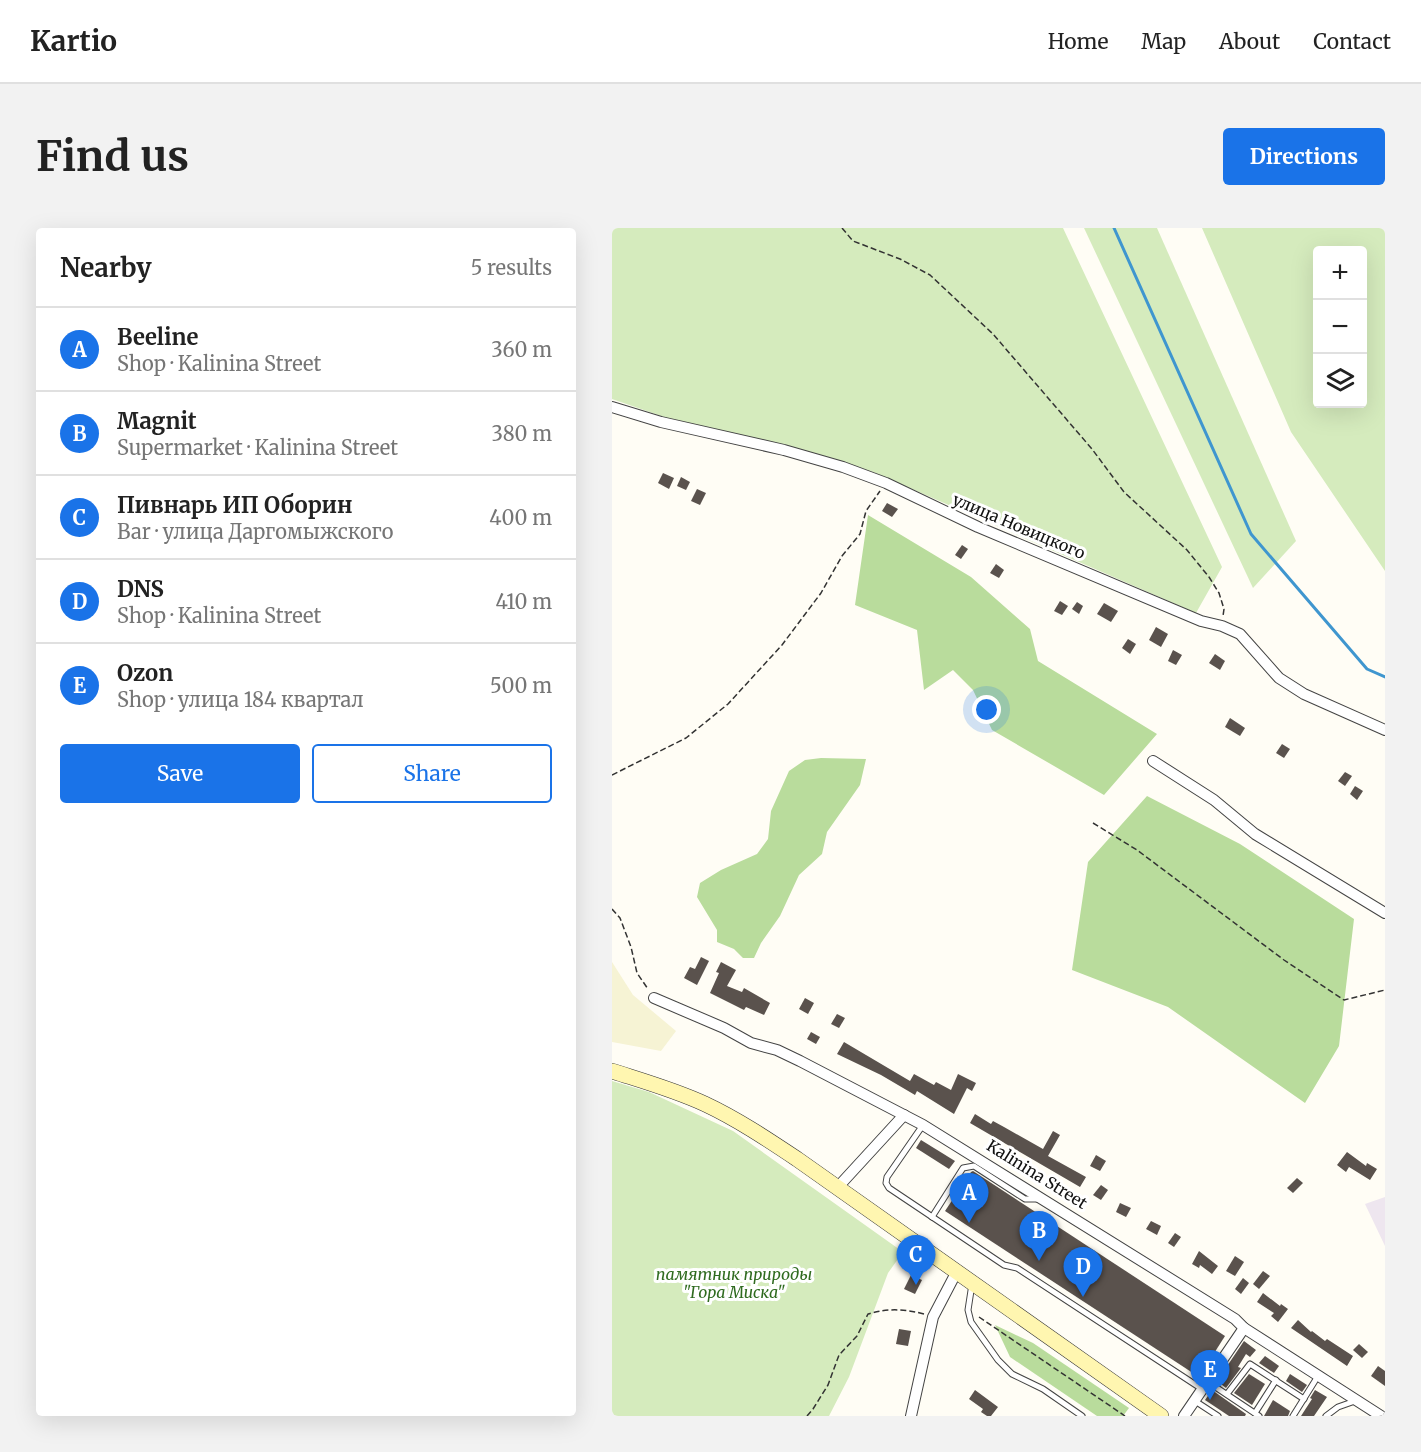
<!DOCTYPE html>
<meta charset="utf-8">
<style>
:root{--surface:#fff;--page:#f2f2f2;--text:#222;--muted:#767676;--line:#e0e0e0;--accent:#1a73e8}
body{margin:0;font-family:Merriweather,serif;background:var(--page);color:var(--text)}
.controls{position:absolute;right:18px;top:18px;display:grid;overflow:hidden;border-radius:6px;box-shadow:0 6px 24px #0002}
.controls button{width:54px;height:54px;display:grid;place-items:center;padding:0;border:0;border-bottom:2px solid var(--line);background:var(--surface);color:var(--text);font:30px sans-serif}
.you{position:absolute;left:375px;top:482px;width:21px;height:21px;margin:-15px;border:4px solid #fff;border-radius:50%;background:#1a73e8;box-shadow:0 0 0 9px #1a73e833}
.badge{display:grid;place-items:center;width:39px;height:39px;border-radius:50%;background:var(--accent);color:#fff;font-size:20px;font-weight:700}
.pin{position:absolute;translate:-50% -50px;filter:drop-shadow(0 2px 3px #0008)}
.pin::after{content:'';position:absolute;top:32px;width:21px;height:18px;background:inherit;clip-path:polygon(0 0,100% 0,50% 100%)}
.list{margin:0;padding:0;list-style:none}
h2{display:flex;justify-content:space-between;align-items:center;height:78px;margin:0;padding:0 24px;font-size:26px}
h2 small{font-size:20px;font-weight:400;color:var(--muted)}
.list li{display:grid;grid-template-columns:39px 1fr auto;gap:18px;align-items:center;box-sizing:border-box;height:84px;padding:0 24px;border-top:2px solid var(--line)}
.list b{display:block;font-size:22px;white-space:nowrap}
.list p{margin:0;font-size:20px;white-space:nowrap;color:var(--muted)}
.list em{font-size:20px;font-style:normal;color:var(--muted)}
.actions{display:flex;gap:12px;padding:18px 24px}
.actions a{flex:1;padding:14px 0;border:2px solid var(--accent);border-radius:6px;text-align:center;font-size:21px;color:var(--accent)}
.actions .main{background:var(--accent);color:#fff}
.icon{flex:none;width:33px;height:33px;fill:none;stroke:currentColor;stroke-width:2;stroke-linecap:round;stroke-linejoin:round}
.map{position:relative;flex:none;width:773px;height:1188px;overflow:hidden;border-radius:6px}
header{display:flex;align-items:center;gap:36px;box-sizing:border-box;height:84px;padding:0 30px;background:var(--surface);border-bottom:2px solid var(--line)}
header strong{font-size:28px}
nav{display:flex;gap:33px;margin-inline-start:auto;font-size:21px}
.intro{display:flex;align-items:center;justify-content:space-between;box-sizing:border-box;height:144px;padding:0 36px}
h1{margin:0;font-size:42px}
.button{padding:15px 27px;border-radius:6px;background:var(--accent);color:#fff;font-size:21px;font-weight:700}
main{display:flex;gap:36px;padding:0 36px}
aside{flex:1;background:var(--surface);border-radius:6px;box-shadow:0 6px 24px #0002}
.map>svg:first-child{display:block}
.industrial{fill:#eee6ef}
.farmland{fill:#f6f3d4}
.green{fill:#d5ebbd;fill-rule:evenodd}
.forest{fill:#b9dc9c}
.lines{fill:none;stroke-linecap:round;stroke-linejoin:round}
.stream{stroke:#3f96cf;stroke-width:3}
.building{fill:#5a524d}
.lane-casing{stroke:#444;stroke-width:7}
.street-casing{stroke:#444;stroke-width:12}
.secondary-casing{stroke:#333;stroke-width:16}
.path{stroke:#333;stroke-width:1.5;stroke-dasharray:6 3;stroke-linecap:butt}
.lane{stroke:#fff;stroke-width:5}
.street{stroke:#fff;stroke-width:10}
.secondary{stroke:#fff6b0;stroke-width:15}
.labels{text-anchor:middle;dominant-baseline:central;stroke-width:6;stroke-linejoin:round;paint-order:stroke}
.street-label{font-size:16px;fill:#111;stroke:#fff}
.park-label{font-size:16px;font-style:italic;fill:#2f6b1f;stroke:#fff}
</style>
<header>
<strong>Kartio</strong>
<nav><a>Home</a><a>Map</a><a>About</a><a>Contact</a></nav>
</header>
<div class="intro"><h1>Find us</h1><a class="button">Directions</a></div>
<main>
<aside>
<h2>Nearby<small>5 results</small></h2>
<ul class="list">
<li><span class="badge">A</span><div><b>Beeline</b><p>Shop · Kalinina Street</p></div><em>360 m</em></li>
<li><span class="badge">B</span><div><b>Magnit</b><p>Supermarket · Kalinina Street</p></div><em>380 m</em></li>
<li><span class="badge">C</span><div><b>Пивнарь ИП Оборин</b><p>Bar · улица Даргомыжского</p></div><em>400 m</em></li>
<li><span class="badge">D</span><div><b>DNS</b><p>Shop · Kalinina Street</p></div><em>410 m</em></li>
<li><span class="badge">E</span><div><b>Ozon</b><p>Shop · улица 184 квартал</p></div><em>500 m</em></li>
</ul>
<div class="actions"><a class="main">Save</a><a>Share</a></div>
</aside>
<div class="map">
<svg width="773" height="1188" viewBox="0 0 773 1188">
<rect width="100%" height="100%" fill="#fffdf5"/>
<polygon class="industrial" points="773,969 773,1018 753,976"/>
<polygon class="farmland" points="0,734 21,767 64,803 49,823 0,814"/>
<g class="green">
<polygon points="0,0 451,0 610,339 584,385 261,244 186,221 52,189 0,171"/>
<polygon points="472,0 545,0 684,313 641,360"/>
<path d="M 590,0 L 773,0 L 773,343 L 679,204 ZM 706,22 L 750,22 L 750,176 L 706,176 Z"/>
<polygon points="0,853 37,864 121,903 291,1024 276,1045 237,1149 217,1188 0,1188"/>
</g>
<g class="forest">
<polygon points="256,287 359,349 418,401 426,433 545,506 492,567 380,502 361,462 341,442 312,462 305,402 243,377"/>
<polygon points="209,530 254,531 248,557 215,604 210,626 187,647 168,688 149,715 142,730 131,730 122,721 105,714 105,702 85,669 88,655 109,642 145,626 156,611 159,583 177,543 193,532"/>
<polygon points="535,568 628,616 742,691 727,818 693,875 556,779 460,742 476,634"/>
<polygon points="383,1097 421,1115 517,1180 511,1188 485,1188 398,1129"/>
</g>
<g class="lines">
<polyline class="stream" points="502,0 639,306 755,441 773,449"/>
</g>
<g class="building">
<polygon points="51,245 62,250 57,261 46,255"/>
<polygon points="69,249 78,254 74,262 65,258"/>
<polygon points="85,261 94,265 88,277 79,273"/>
<polygon points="275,275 286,281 280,289 270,283"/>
<polygon points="350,317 356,321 349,331 343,327"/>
<polygon points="384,336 392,342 387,350 378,345"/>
<polygon points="448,373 456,378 450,387 442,383"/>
<polygon points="465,374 471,378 467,386 460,381"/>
<polygon points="492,375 506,383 499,394 485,386"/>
<polygon points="544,399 556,406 549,419 537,412"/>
<polygon points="516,411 524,416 518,426 510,420"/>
<polygon points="561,422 570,427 564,437 556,433"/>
<polygon points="603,426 613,433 608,442 597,435"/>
<polygon points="618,490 633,500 628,508 613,499"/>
<polygon points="670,516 678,521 672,530 664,525"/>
<polygon points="733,544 740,548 733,558 726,553"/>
<polygon points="743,558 751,563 745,572 738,566"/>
<polygon points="89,729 97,733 85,757 72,750 78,739 83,741"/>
<polygon points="109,734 124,742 115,758 130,764 132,760 158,775 152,787 134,779 132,782 98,765 107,745 104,744"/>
<polygon points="193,770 202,775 196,786 187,781"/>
<polygon points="225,786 233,790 227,800 219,796"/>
<polygon points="199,804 208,809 204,816 195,811"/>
<polygon points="232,814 298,853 302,846 322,857 324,854 339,862 346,846 364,855 360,863 355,860 342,886 305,863 303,867 269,847 225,826"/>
<polygon points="363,886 379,896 381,893 392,899 431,921 441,903 448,907 436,928 474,949 468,959 358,895"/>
<polygon points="309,912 343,933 337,941 304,920"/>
<polygon points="735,924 754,938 755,935 765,941 758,952 737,939 734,944 725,937"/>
<polygon points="484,927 494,933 488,943 478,938"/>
<polygon points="361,943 613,1108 587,1149 333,983 359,944"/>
<polygon points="685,950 691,955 681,965 675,960"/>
<polygon points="489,957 496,962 489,972 481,967"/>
<polygon points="508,975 519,980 514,989 504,984"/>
<polygon points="539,993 549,998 545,1007 534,1001"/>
<polygon points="563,1005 569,1009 562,1019 556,1015"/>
<polygon points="587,1023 606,1038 600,1046 588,1037 587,1040 580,1036"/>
<polygon points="623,1028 632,1034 623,1048 614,1043"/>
<polygon points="651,1043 658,1048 647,1061 641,1056"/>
<polygon points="299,1047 310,1052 303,1066 292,1061"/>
<polygon points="631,1050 637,1055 629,1066 623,1061"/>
<polygon points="651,1065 668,1078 669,1076 676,1081 666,1094 659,1088 662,1085 645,1074"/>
<polygon points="686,1092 699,1104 700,1103 713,1113 715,1111 741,1128 735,1138 679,1100"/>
<polygon points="287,1101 299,1103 296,1118 284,1116"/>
<polygon points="632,1113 644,1122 638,1129 634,1126 626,1139 629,1140 614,1160 605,1153"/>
<polygon points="747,1116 756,1124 750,1130 741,1122"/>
<polygon points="653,1128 667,1138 662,1145 647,1135"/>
<polygon points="766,1138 773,1143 773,1158 759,1148"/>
<polygon points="637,1146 653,1156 640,1177 622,1165"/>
<polygon points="678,1146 695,1157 690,1164 674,1153"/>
<polygon points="363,1162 386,1179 379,1188 375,1188 369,1184 371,1181 357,1171"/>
<polygon points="600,1162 634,1186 633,1188 617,1188 593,1172"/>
<polygon points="703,1162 715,1169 702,1188 689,1188 700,1171 698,1170"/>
<polygon points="661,1172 678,1183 676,1188 652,1188"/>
</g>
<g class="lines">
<defs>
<g id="lane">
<polyline points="311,897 275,949 274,955 277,960 392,1037 405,1040 590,1161"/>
<polyline points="320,989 351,940 362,938 413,971 428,971"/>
<polyline points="360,1056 356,1082 359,1094 386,1132 400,1146 431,1161 470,1188"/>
<polyline points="596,1154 647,1188"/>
<polyline points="615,1166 638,1136 692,1171"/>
<polyline points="583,1173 606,1188"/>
<polyline points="643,1185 664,1152"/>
<polyline points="681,1188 706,1148"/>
<polyline points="714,1188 726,1179 743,1173"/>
</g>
<g id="street">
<polyline points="0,179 49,194 172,222 231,239 274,255 366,299 589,393 610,398 628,406 667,450 692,466 773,502"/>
<polyline points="541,533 602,572 643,606 773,685"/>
<polyline points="42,770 112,800 139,815 165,822 188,833 311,897 623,1091 632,1100 769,1188"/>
<polyline points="225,960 292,887"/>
<polyline points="299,1188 321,1089 344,1045"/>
<polyline points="572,1188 632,1100"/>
</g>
<path id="secondary" d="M 0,843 C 31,853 63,862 93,876 C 125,891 155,911 185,931 L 549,1188"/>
</defs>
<use href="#lane" class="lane-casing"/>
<use href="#street" class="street-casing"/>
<use href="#secondary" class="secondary-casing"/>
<g class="path">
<polyline points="230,0 241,13 288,31 318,47 381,106 480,221 512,264 575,322 597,349 607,365 612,381 611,388"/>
<polyline points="0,547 74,510 116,476 170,417 209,365 230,328 248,306 254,283 268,263"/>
<polyline points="481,595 525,622 672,732 732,772 773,762"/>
<polyline points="0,681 8,690 19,719 25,745 36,761"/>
<polyline points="367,1089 513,1188"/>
<path d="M 195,1188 L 201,1181 L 216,1157 L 227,1127 L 245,1108 L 256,1086 C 275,1080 293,1081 312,1086"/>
</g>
<use href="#lane" class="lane"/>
<use href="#street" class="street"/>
<use href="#secondary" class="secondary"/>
</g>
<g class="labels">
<g class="street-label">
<text transform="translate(407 298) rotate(23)">улица Новицкого</text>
<text transform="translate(425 946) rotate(32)">Kalinina Street</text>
</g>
<g class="park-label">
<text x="122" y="1046">памятник природы<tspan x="122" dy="18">"Гора Миска"</tspan></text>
</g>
</g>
</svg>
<div class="controls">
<button>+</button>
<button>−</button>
<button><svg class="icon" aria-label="layers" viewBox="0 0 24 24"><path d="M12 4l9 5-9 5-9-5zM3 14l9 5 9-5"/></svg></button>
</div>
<div class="you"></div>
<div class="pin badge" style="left:357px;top:995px">A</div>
<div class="pin badge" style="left:427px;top:1033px">B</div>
<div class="pin badge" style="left:304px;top:1057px">C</div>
<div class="pin badge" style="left:471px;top:1069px">D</div>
<div class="pin badge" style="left:598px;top:1172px">E</div>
</div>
</main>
